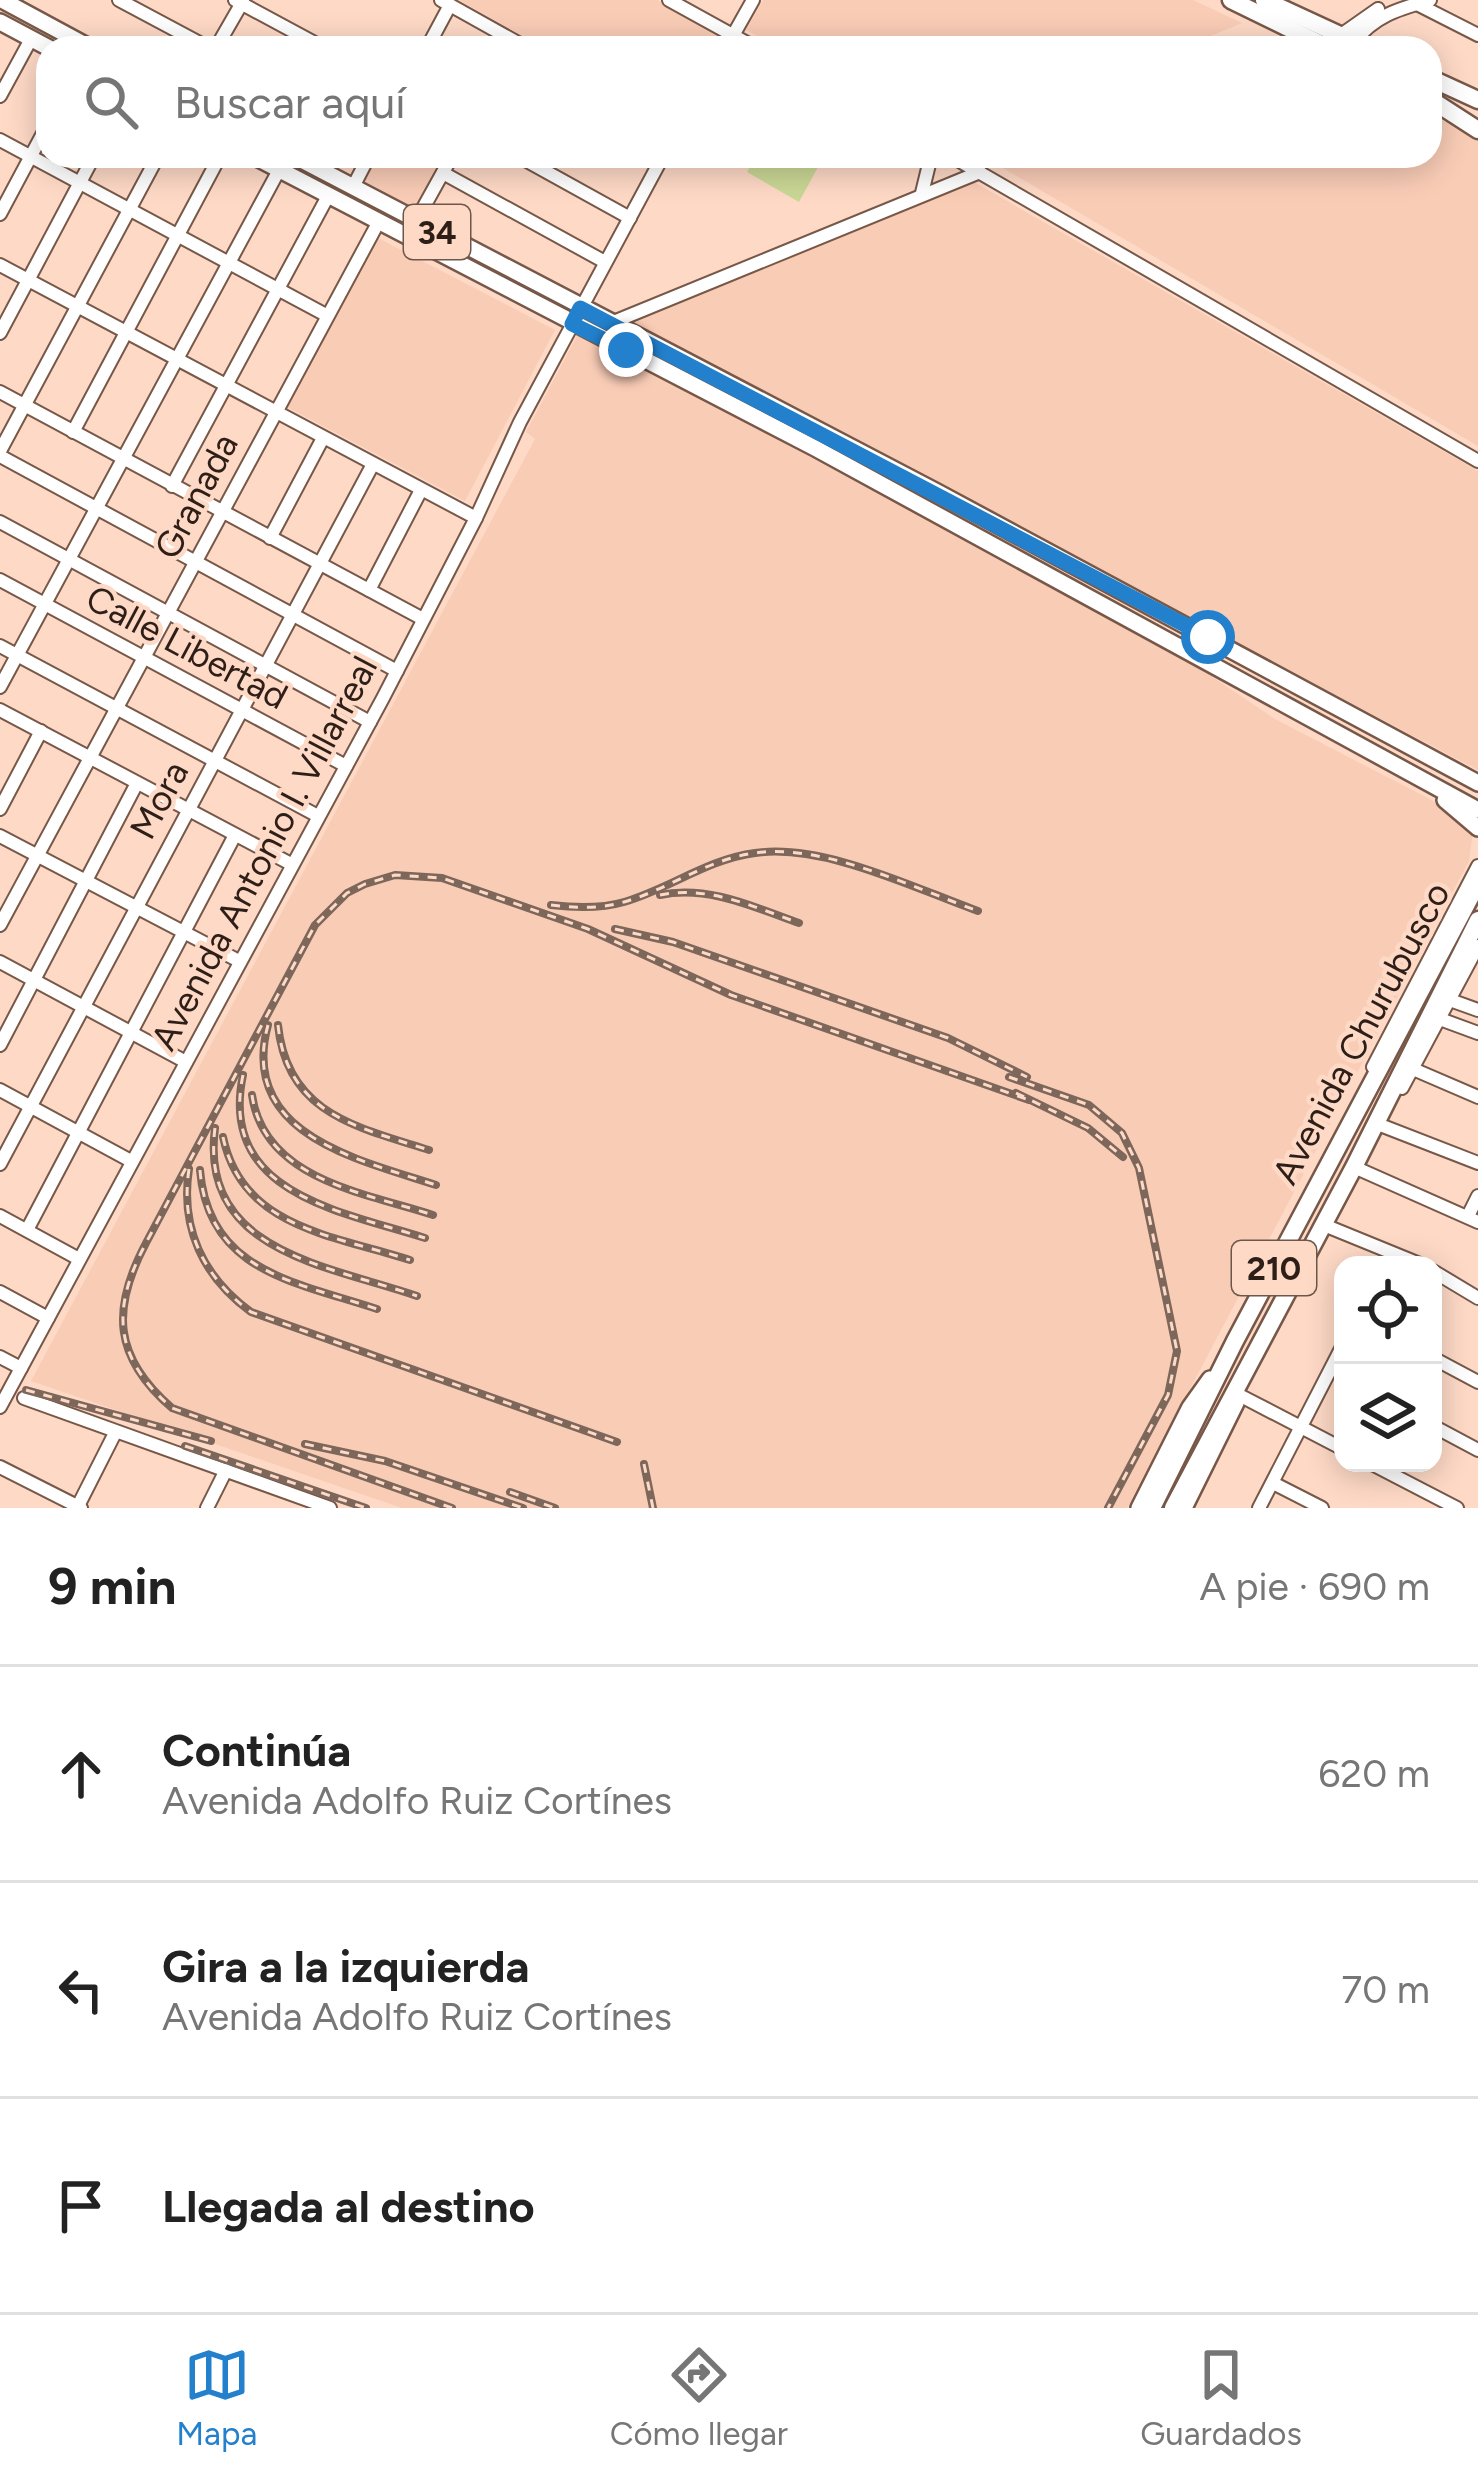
<!DOCTYPE html>
<html lang="es">
<meta charset="utf-8">
<style>
:root{--surface:#fff;--page:#f2f2f2;--text:#222;--muted:#767676;--line:#e0e0e0;--accent:#2280cc}
body{margin:0;font-family:Figtree,sans-serif;background:var(--page);color:var(--text)}
.controls{position:absolute;right:36px;bottom:36px;display:grid;overflow:hidden;border-radius:24px;box-shadow:0 6px 30px #0003}
.controls button{width:108px;height:108px;display:grid;place-items:center;padding:0;border:0;border-bottom:3px solid var(--line);background:var(--surface);color:var(--text);font:60px sans-serif}
.stop{position:absolute;width:36px;height:36px;margin:-27px;border:9px solid #2280cc;border-radius:50%;background:#fff}
.stop.end{background:#2280cc;border-color:#fff;box-shadow:0 3px 12px #0008}
.list{margin:0;padding:0;list-style:none}
h2{display:flex;justify-content:space-between;align-items:center;height:156px;margin:0;padding:0 48px;font-size:51px}
h2 small{font-size:39px;font-weight:400;color:var(--muted)}
.list li{display:grid;grid-template-columns:78px 1fr auto;gap:36px;align-items:center;box-sizing:border-box;height:216px;padding:0 48px;border-top:3px solid var(--line)}
.list b{display:block;font-size:45px;white-space:nowrap}
.list p{margin:0;font-size:39px;white-space:nowrap;color:var(--muted)}
.list em{font-size:39px;font-style:normal;color:var(--muted)}
.icon{flex:none;width:66px;height:66px;fill:none;stroke:currentColor;stroke-width:2;stroke-linecap:round;stroke-linejoin:round}
.map{position:relative;flex:none;width:1478px;height:1508px;overflow:hidden}
.search{position:absolute;background:var(--surface);box-shadow:0 6px 30px #0003;left:36px;right:36px;top:36px;height:132px;display:flex;align-items:center;gap:30px;box-sizing:border-box;padding:0 42px;border-radius:36px;color:var(--muted);font-size:45px}
.sheet{height:804px;background:var(--surface)}
nav{display:flex;justify-content:space-around;align-items:center;box-sizing:border-box;height:168px;border-top:3px solid var(--line);background:var(--surface);font-size:33px;color:var(--muted)}
nav a{display:grid;justify-items:center;gap:6px}
nav .on{color:var(--accent)}
.map>svg:first-child{display:block}
.built{fill:#f9ccb6}
.green{fill:#cad895}
.lines{fill:none;stroke-linecap:round;stroke-linejoin:round}
.minor-casing{stroke:#775848;stroke-width:16}
.major-casing{stroke:#775848;stroke-width:20}
.highway-casing{stroke:#775848;stroke-width:21}
.minor{stroke:#fff;stroke-width:12}
.major{stroke:#fff;stroke-width:15}
.highway{stroke:#fff;stroke-width:16}
.rail-casing{stroke:#7d665a;stroke-width:8}
.rail{stroke:#fed9c6;stroke-width:3;stroke-dasharray:9;stroke-linecap:butt}
.route{stroke:#2280cc;stroke-width:15}
.labels{text-anchor:middle;dominant-baseline:central;stroke-width:9;stroke-linejoin:round;paint-order:stroke}
.shield{fill:#fed9c6;stroke:#6c574c;stroke-width:3}
.shield-label{font-size:33px;font-weight:bold;fill:#2d1f18}
.street-label{font-size:36px;fill:#2d1f18;stroke:#fed9c6}
</style>
<div class="map">
<svg width="1478" height="1508" viewBox="0 0 1478 1508">
<rect width="100%" height="100%" fill="#fed9c6"/>
<g class="built">
<polygon points="459,0 657,0 721,36 714,48 544,48"/>
<polygon points="763,0 1193,0 1242,23 1181,48 779,48 746,30"/>
<polygon points="1430,114 1478,138 1478,446 1001,167 1027,156 1430,156"/>
<polygon points="377,156 444,156 416,209 364,181"/>
<polygon points="972,181 1478,471 1478,770 627,321"/>
<polygon points="378,238 555,330 465,501 287,407"/>
<polygon points="578,334 1165,645 1275,719 1447,808 1473,832 1469,861 1127,1508 402,1508 31,1381 535,439 526,432"/>
</g>
<polygon class="green" points="756,156 824,156 799,202 747,172"/>
<g class="lines">
<defs>
<g id="minor">
<polyline points="119,0 209,48"/>
<polyline points="235,0 324,48"/>
<polyline points="441,0 527,48"/>
<polyline points="669,0 756,48"/>
<polyline points="1417,4 1478,35"/>
<polyline points="1341,35 1378,9"/>
<path d="M 1354,42 C 1375,15 1399,9 1430,0"/>
<polyline points="216,48 243,1"/>
<polyline points="427,48 450,5"/>
<polyline points="726,48 753,0"/>
<polyline points="0,96 31,39"/>
<polyline points="0,140 326,315"/>
<polyline points="518,156 630,218"/>
<polyline points="951,156 1478,461"/>
<polyline points="443,173 605,262"/>
<polyline points="353,187 369,156"/>
<polyline points="922,193 931,156"/>
<polyline points="0,214 48,124"/>
<polyline points="416,221 452,156"/>
<polyline points="0,265 476,518"/>
<polyline points="611,323 980,172"/>
<polyline points="0,333 94,156"/>
<polyline points="0,392 423,619"/>
<polyline points="73,432 220,156"/>
<polyline points="0,451 158,156"/>
<polyline points="0,456 397,671"/>
<polyline points="172,486 328,196"/>
<polyline points="0,522 370,722"/>
<polyline points="270,538 323,438"/>
<polyline points="0,580 346,766"/>
<polyline points="369,590 421,490"/>
<polyline points="0,646 318,816"/>
<polyline points="0,687 279,170"/>
<polyline points="0,710 291,864"/>
<polyline points="0,809 41,731"/>
<polyline points="0,836 239,961"/>
<polyline points="0,925 378,223"/>
<polyline points="0,962 186,1062"/>
<polyline points="1450,1000 1478,1010"/>
<polyline points="1440,1019 1478,1033"/>
<polyline points="0,1045 137,783"/>
<polyline points="1373,1067 1478,866"/>
<polyline points="1413,1069 1478,1097"/>
<polyline points="1402,1088 1478,946"/>
<polyline points="0,1090 131,1161"/>
<polyline points="1375,1123 1478,1163"/>
<polyline points="0,1164 373,464"/>
<polyline points="1354,1167 1478,1222"/>
<polyline points="0,1216 79,1259"/>
<polyline points="1468,1216 1478,1196"/>
<polyline points="1324,1225 1422,1265"/>
<polyline points="27,1230 235,835"/>
<polyline points="1433,1271 1478,1298"/>
<polyline points="0,1292 48,1318"/>
<polyline points="0,1357 21,1368"/>
<polyline points="1433,1358 1478,1382"/>
<polyline points="1239,1395 1343,1449"/>
<polyline points="24,1398 330,1508"/>
<polyline points="0,1407 383,698 476,518 520,422 663,156"/>
<polyline points="1433,1426 1478,1450"/>
<polyline points="1370,1463 1457,1508"/>
<polyline points="0,1467 81,1508"/>
<polyline points="1273,1483 1322,1508"/>
<polyline points="77,1508 115,1433"/>
<polyline points="207,1508 226,1470"/>
<polyline points="1259,1508 1343,1345"/>
</g>
<g id="major">
<polyline points="2,0 91,48"/>
<polyline points="0,22 49,48"/>
<polyline points="253,156 815,448 1478,810"/>
<polyline points="294,156 937,492 1478,783"/>
<polyline points="1445,800 1478,828"/>
<polyline points="1139,1508 1190,1407 1210,1379"/>
<polyline points="1184,1508 1236,1403"/>
</g>
<g id="highway">
<polyline points="1231,0 1329,48"/>
<polyline points="1264,0 1368,48"/>
<polyline points="1430,78 1478,100"/>
<polyline points="1430,99 1478,130"/>
<polyline points="1152,1508 1235,1341 1478,883"/>
<polyline points="1173,1508 1354,1167 1478,920"/>
</g>
</defs>
<use href="#minor" class="minor-casing"/>
<use href="#major" class="major-casing"/>
<use href="#highway" class="highway-casing"/>
<use href="#minor" class="minor"/>
<use href="#major" class="major"/>
<use href="#highway" class="highway"/>
<defs>
<g id="rail">
<path d="M 660,895 C 708,885 754,907 799,923"/>
<path d="M 551,905 C 576,908 600,909 624,902 C 669,889 708,859 755,853 C 823,843 914,888 978,911"/>
<polyline points="615,929 673,942 948,1038 1027,1077"/>
<path d="M 268,1025 C 238,1135 360,1160 436,1185"/>
<path d="M 278,1025 C 287,1114 357,1127 429,1150"/>
<path d="M 243,1075 C 218,1194 341,1211 425,1238"/>
<polyline points="1009,1077 1089,1105 1122,1133 1139,1168 1177,1351 1168,1395 1108,1508"/>
<polyline points="1016,1093 1088,1128 1123,1157"/>
<path d="M 252,1095 C 264,1180 366,1193 433,1215"/>
<path d="M 215,1128 C 199,1252 327,1265 417,1296"/>
<path d="M 223,1137 C 242,1228 333,1235 410,1260"/>
<path d="M 189,1169 C 180,1228 203,1277 251,1312 L 617,1442"/>
<path d="M 200,1170 C 208,1272 296,1282 377,1309"/>
<polyline points="26,1390 211,1441"/>
<polyline points="305,1444 385,1461 523,1508"/>
<polyline points="185,1446 366,1508"/>
<polyline points="644,1464 653,1508"/>
<polyline points="510,1492 555,1508"/>
<path d="M 452,1508 L 172,1408 C 113,1357 111,1309 146,1243 L 315,925 L 347,893 L 365,884 L 395,875 L 442,878 L 588,929 L 731,995 L 1029,1100"/>
</g>
</defs>
<use href="#rail" class="rail-casing"/>
<use href="#rail" class="rail"/>
</g>
<g class="lines">
<polyline class="route" points="626,350 572,324 580,308 1208,637"/>
</g>
<g class="labels">
<g class="shield">
<rect x="404" y="205" width="66" height="54" rx="9"/>
<rect x="1232" y="1241" width="84" height="54" rx="9"/>
</g>
<g class="shield-label">
<text x="437" y="232">34</text>
<text x="1274" y="1268">210</text>
</g>
<g class="street-label">
<text transform="translate(196 496) rotate(-62)">Granada</text>
<text transform="translate(187 647) rotate(28)">Calle Libertad</text>
<text transform="translate(159 800) rotate(-62)">Mora</text>
<text transform="translate(264 853) rotate(-62)">Avenida Antonio I. Villarreal</text>
<text transform="translate(1361 1033) rotate(-62)">Avenida Churubusco</text>
</g>
</g>
</svg>
<div class="controls">
<button><svg class="icon" aria-label="locate" viewBox="0 0 24 24"><circle cx="12" cy="12" r="6"/><path d="M12 2v4M12 18v4M2 12h4M18 12h4"/></svg></button>
<button><svg class="icon" aria-label="layers" viewBox="0 0 24 24"><path d="M12 4l9 5-9 5-9-5zM3 14l9 5 9-5"/></svg></button>
</div>
<div class="stop" style="left:1208px;top:637px"></div>
<div class="stop end" style="left:626px;top:350px"></div>
<div class="search"><svg class="icon" aria-label="search" viewBox="0 0 24 24"><circle cx="10" cy="10" r="6"/><path d="M15 15l6 6"/></svg>Buscar aquí</div>
</div>
<section class="sheet">
<h2>9 min<small>A pie · 690 m</small></h2>
<ul class="list">
<li><svg class="icon" aria-label="ahead" viewBox="0 0 24 24"><path d="M12 20V5M6 11l6-6 6 6"/></svg><div><b>Continúa</b><p>Avenida Adolfo Ruiz Cortínes</p></div><em>620 m</em></li>
<li><svg class="icon" aria-label="left" viewBox="0 0 24 24"><path d="M17 20v-9H6M10 6l-5 5 5 5"/></svg><div><b>Gira a la izquierda</b><p>Avenida Adolfo Ruiz Cortínes</p></div><em>70 m</em></li>
<li><svg class="icon" aria-label="arrive" viewBox="0 0 24 24"><path d="M6 21V4h12l-3 4 3 4H6"/></svg><div><b>Llegada al destino</b></div></li>
</ul>
</section>
<nav>
<a class="on"><svg class="icon" aria-label="map" viewBox="0 0 24 24"><path d="M3 6l6-2 6 2 6-2v14l-6 2-6-2-6 2zM9 4v14M15 6v14"/></svg>Mapa</a>
<a><svg class="icon" aria-label="directions" viewBox="0 0 24 24"><path d="M12 3l9 9-9 9-9-9zM9 14v-3h6M13 9l2 2-2 2"/></svg>Cómo llegar</a>
<a><svg class="icon" aria-label="saved" viewBox="0 0 24 24"><path d="M7 4h10v16l-5-4-5 4z"/></svg>Guardados</a>
</nav>
